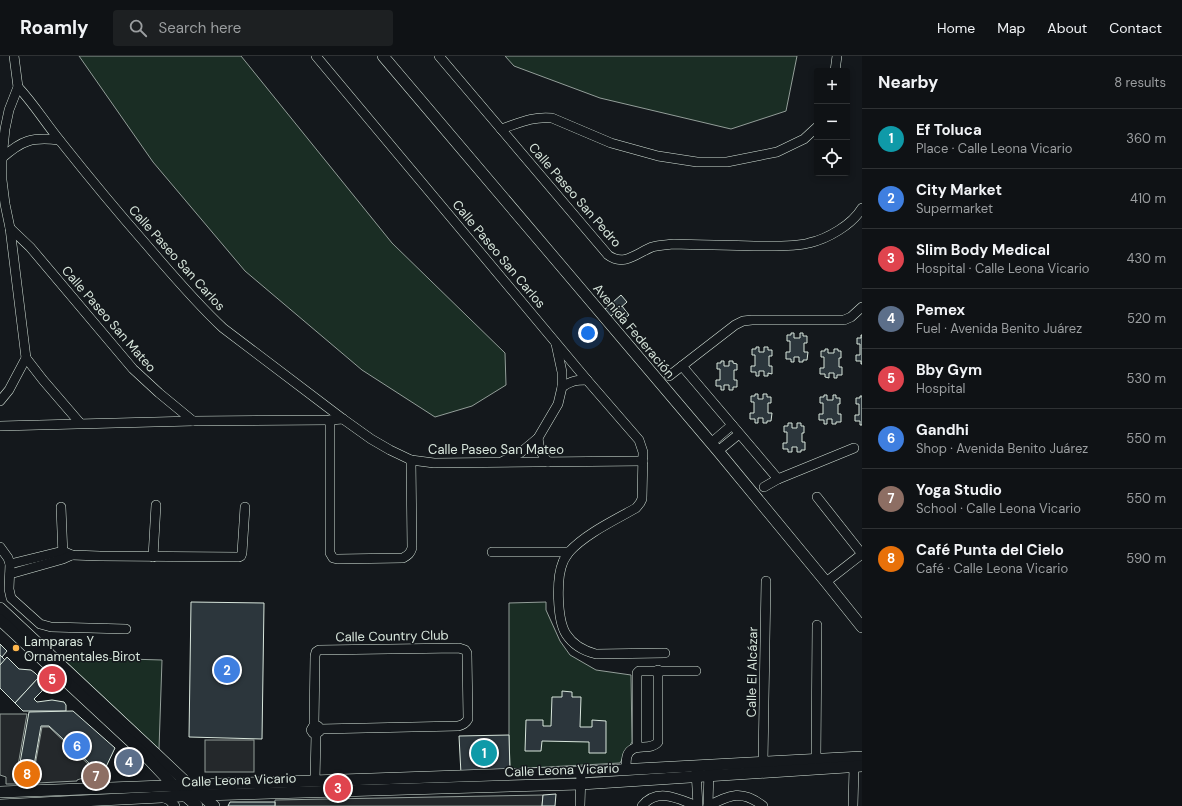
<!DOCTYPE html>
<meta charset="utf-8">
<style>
:root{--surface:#0f1215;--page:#1d2022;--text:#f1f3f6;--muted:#9b9ea0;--line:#2f3234;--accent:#d93025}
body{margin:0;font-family:"DM Sans",sans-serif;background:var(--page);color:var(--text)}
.controls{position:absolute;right:12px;top:12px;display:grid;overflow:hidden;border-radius:4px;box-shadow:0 2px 6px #0003}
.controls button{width:36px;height:36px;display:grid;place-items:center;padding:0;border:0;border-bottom:1px solid var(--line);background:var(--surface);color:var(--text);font:20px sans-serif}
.you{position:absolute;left:588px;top:277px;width:14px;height:14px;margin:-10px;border:3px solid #fff;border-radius:50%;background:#1a73e8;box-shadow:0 0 0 6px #1a73e833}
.badge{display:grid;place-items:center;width:26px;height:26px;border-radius:50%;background:var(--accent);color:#fff;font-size:13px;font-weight:700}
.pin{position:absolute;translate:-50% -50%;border:2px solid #fff;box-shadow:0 1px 4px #0006}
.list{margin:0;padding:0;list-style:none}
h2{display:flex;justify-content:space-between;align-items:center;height:52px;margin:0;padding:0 16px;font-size:17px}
h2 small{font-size:13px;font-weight:400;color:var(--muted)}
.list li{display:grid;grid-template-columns:26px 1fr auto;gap:12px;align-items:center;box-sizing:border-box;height:60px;padding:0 16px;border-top:1px solid var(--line)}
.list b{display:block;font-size:15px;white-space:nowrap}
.list p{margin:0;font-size:13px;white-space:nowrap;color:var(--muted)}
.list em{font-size:13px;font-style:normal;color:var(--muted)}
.icon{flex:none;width:22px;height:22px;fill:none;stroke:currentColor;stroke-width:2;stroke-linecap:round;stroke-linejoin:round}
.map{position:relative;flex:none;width:862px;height:750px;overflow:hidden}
header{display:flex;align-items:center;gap:24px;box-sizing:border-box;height:56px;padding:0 20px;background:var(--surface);border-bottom:1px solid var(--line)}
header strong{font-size:19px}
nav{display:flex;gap:22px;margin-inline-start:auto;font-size:14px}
.search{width:280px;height:36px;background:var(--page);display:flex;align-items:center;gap:10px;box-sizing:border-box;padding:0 14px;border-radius:4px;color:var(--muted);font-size:15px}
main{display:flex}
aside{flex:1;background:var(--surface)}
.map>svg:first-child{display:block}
.green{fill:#1a2d24;stroke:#939e99}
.parking{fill:#24282b;stroke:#939e99}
.building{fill:#2c363c;stroke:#d8e6dc}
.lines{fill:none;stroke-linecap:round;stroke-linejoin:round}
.minor-casing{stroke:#d8e6dc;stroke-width:10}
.major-casing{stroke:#d8e6dc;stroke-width:12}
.minor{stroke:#14181c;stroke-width:9}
.major{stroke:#14181c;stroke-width:11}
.poi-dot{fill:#ffb74d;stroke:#14181c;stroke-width:1.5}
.labels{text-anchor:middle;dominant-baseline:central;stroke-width:3;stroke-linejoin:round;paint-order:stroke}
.street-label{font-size:13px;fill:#d8e6dc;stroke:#14181c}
.poi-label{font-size:13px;fill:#d8e6dc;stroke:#14181c;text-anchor:start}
</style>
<header>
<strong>Roamly</strong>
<div class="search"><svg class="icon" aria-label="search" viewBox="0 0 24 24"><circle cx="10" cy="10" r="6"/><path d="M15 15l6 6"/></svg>Search here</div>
<nav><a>Home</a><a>Map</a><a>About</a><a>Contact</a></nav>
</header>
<main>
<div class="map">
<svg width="862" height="750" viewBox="0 0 862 750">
<rect width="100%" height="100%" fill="#14181c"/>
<g class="green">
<polygon points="79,0 241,0 392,187 505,297 506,329 472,350 435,361 362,314 245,215 153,106"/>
<polygon points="505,0 797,0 786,55 731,73 600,42 514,10"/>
<polygon points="546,546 546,554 560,585 570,599 596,614 631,619 632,686 620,707 510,713 509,679 509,547"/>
<polygon points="61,601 162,604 159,693"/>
</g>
<g class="parking">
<polygon points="0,658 27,658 16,721 17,728 6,728 6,721 0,719"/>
<polygon points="42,671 49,671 89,709 90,717 103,717 101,726 88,726 86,721 77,724 77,725 37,727 38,722 33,721"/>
<rect x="205" y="684" width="49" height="32"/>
<polygon points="543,739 542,750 275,750 275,744"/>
</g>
<g class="building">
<polygon points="621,239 627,246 611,260 604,254"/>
<polygon points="622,250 629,259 623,264 616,255"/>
<polygon points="791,277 794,277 794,282 800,282 800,277 803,277 803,280 807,280 807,287 804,287 804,296 808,296 807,304 803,304 803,306 799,306 799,301 794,301 794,306 791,306 791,303 786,303 786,296 790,296 790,285 787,285 787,279 791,279"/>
<polygon points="861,279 862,279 862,308 861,308 861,305 856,305 856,299 860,299 860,288 857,288 857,282 861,282"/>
<polygon points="756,291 759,291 759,296 764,296 764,291 768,291 768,294 772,294 772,300 769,300 769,310 772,310 772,318 768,317 768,320 764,320 764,315 759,315 759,320 756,320 756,316 751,316 751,310 755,310 755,299 752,299 752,293 756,293"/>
<polygon points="825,293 828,293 828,297 834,297 834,293 838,293 838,295 841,295 841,302 839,302 839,311 842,311 842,319 837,319 837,322 834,322 834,317 829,317 829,322 825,321 825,318 820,318 820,312 824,312 824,301 821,301 821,295 825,295"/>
<polygon points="721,305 724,305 724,310 729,310 729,305 733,305 733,307 737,308 737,314 734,314 734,324 737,324 737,331 733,331 733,334 729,334 729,329 724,329 724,334 721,334 721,330 716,330 716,324 720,324 720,313 717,313 717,307 721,307"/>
<polygon points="755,338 758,338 758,343 763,343 763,338 767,338 767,341 771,341 771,347 768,347 768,357 772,357 771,365 767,365 767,367 763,367 763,362 758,362 758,367 755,367 755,363 750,363 750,357 754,357 754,346 751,346 751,340 755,340"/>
<polygon points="824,339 827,339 827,344 833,344 833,339 836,339 836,342 840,342 840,348 838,348 838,358 841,358 841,366 836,366 836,368 832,368 832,363 827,363 827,368 824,368 824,364 819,364 819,358 823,358 823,347 820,347 820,341 824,341"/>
<polygon points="860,340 862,340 862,369 860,369 860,365 855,365 855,359 859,359 859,348 856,348 856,342 860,342"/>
<polygon points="788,367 792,367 792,372 797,372 797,367 801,367 801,370 804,370 804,377 802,377 802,386 805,386 805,394 801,394 801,396 797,396 797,391 792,391 792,396 788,396 788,393 783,393 783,387 787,387 787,376 784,376 784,370 788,370"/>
<polygon points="191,546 264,547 262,683 189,681"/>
<polygon points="0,588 7,595 2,601 0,599"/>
<polygon points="0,599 5,604 0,609"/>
<polygon points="7,601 19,613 31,614 35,617 39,621 15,647 0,632 0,609"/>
<polygon points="39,621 45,628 42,635 34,643 37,646 52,644 64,646 66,649 66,655 23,655 15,647"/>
<polygon points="562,635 572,636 572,641 581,641 580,671 592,671 592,664 606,665 606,697 589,697 589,686 542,685 541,695 525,695 526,664 543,664 543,670 551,670 552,641 562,641"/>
<polygon points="73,655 115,692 105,713 91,713 90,708 49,670 41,670 32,721 18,718 29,656"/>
<polygon points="509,679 510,716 461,718 459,680"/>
<polygon points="124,698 130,700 129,703 140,707 138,715 126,710 124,715 118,712"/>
<polygon points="556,738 555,750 542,750 543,739"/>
<polygon points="230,746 275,746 275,750 228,750"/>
</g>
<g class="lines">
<defs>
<g id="minor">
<path d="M 316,0 L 587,324 L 639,384 L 643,396 L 642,443 L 640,447 L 636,452 C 615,464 585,478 569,496 C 567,499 564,503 563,506 C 556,522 557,564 566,578 C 573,589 584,595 596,598 L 665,597"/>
<path d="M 439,0 L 608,199 C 624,211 637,197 652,191 C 659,189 666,189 674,188 C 700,189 727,189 754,190 C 770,190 794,191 809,187 C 827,183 852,169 862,152"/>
<polyline points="835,15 837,0"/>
<path d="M 18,31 C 34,48 46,68 61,86 C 88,120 116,154 145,187 C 170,216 195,246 223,272 L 343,363 L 371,383 L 390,394 L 411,404 L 434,407 L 643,405"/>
<path d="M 501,73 C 519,67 533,60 552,62 L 611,87 L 658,100 L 697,106 L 727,106 L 777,96 L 804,83 L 817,71"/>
<path d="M 2,102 C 22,84 32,81 59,84"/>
<polyline points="10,172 30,191 133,313 159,337 193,365"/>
<polyline points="26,302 43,324 80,367"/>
<polyline points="682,310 778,423"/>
<polyline points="669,320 735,269 743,265 752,264 844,264 851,261 862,251"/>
<path d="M 562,331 C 571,325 576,324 587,324"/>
<polyline points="0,345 9,334 26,302 10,172 5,148 2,124 2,102 5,73 9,54 18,31 14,0"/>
<path d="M 330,364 L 330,497 L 333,502 L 337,503 L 403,502 C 408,499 410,498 412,492 L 411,404"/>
<polyline points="0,370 193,365 330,364 343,363"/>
<path d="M 538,382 C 539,392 541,399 548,406"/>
<polyline points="711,387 732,369"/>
<polyline points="718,395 739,378"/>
<polyline points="503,405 520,397 538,382 558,348 562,331 562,316 556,288"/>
<polyline points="764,431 778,423 854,392"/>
<polyline points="817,441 862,498"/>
<polyline points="61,451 63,500"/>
<polyline points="0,491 8,502 10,508 9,533 11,542 40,568 51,571 126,573"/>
<polyline points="492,496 569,496"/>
<polyline points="153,501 156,449"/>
<polyline points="10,508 63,495 72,499 100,500 239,501 241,500 242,497 245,451"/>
<polyline points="10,518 63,503 72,499"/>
<polyline points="826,526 862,498"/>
<path d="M 314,669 L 318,670 L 320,673 L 320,675 L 316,678 L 313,677 L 311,674 L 314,669 L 315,600 L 316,596 L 319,594 L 459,592 L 465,594 L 467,597 L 468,663 C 466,667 463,669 458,670 L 320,673"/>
<polyline points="637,691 637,617 639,615 696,615"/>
<polyline points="816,703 817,569"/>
<polyline points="763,706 766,525"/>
<path d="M 626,714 C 626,710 626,704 627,700 C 632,685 650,696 658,686 L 658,614"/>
<polyline points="696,715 698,750"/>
<polyline points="315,725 316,678"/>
<polyline points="162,741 169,744 175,750"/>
<polyline points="580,750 581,716"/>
<path d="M 642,750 C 657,731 679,743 697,750"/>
<path d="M 708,750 C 730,739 742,733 763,750"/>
<polyline points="708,750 709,713"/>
<polyline points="853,750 854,711"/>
</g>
<g id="major">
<polyline points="383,0 718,395 826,526 862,571"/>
<polyline points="0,552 156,698 189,729 214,750"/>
<polyline points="0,564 139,693 173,729 197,750"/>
<polyline points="0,736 192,729 581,716 862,701"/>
<polyline points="0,749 202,739 581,728 862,710"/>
</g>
</defs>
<use href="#minor" class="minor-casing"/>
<use href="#major" class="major-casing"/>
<use href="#minor" class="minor"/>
<use href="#major" class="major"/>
</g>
<circle class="poi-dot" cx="16" cy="592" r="4"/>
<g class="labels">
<g class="street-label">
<text transform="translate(575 139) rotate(49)">Calle Paseo San Pedro</text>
<text transform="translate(499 198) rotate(50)">Calle Paseo San Carlos</text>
<text transform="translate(177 202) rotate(48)">Calle Paseo San Carlos</text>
<text transform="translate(109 263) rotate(49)">Calle Paseo San Mateo</text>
<text transform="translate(634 275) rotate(50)">Avenida Federación</text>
<text x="496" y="393">Calle Paseo San Mateo</text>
<text transform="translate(392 580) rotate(-1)">Calle Country Club</text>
<text transform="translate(752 616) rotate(-89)">Calle El Alcázar</text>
<text transform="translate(562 714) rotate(-2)">Calle Leona Vicario</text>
<text transform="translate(239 724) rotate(-2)">Calle Leona Vicario</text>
</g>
<g class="poi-label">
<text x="24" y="585">Lamparas Y<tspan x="24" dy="15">Ornamentales Birot</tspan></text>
</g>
</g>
</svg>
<div class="controls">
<button>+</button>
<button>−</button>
<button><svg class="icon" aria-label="locate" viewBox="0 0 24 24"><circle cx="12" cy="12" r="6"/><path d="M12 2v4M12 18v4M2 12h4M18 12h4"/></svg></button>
</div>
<div class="you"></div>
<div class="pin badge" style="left:484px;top:697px;background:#0f9aa8">1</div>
<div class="pin badge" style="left:227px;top:614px;background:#3f7fe0">2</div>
<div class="pin badge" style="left:338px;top:732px;background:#e0444e">3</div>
<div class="pin badge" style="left:129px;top:706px;background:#5c6f8a">4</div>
<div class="pin badge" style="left:52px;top:623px;background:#e0444e">5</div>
<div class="pin badge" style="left:77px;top:690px;background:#3f7fe0">6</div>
<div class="pin badge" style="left:96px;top:720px;background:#8d6e63">7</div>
<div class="pin badge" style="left:27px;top:718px;background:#e8710a">8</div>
</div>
<aside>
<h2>Nearby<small>8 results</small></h2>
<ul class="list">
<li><span class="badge" style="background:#0f9aa8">1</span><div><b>Ef Toluca</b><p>Place · Calle Leona Vicario</p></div><em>360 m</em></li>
<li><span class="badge" style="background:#3f7fe0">2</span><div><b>City Market</b><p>Supermarket</p></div><em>410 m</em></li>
<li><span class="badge" style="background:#e0444e">3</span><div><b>Slim Body Medical</b><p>Hospital · Calle Leona Vicario</p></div><em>430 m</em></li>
<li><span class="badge" style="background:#5c6f8a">4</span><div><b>Pemex</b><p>Fuel · Avenida Benito Juárez</p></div><em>520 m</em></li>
<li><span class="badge" style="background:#e0444e">5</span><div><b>Bby Gym</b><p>Hospital</p></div><em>530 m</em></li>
<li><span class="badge" style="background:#3f7fe0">6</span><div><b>Gandhi</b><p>Shop · Avenida Benito Juárez</p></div><em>550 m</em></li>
<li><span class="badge" style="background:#8d6e63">7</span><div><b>Yoga Studio</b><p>School · Calle Leona Vicario</p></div><em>550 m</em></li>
<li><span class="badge" style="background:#e8710a">8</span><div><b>Café Punta del Cielo</b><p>Café · Calle Leona Vicario</p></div><em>590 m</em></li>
</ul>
</aside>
</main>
